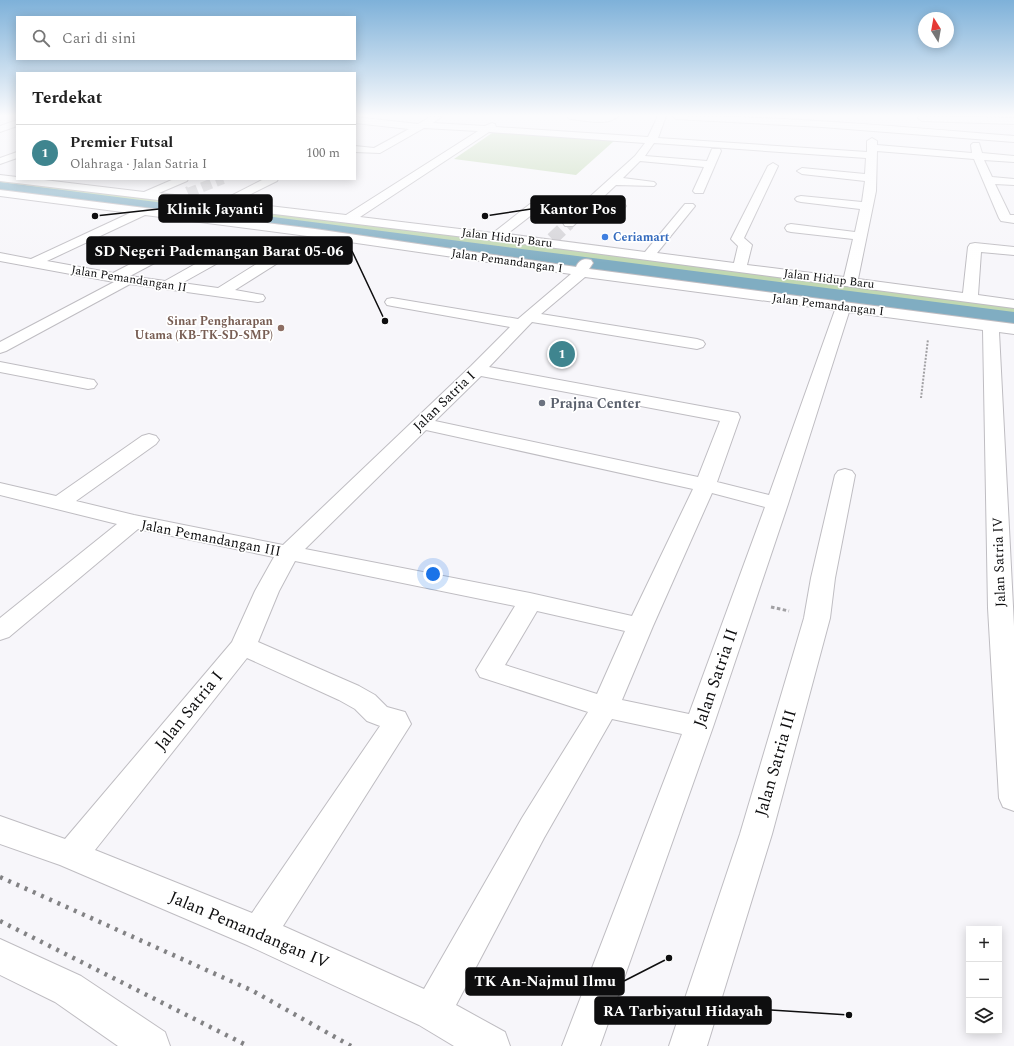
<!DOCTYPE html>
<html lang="id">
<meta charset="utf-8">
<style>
:root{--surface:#fff;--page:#f2f2f2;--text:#222;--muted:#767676;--line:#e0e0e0;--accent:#3f858f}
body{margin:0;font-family:Spectral,serif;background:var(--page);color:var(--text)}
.controls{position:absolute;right:12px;bottom:12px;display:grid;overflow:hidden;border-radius:0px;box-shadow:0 2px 10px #0003}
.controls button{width:36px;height:36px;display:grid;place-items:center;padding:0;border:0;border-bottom:1px solid var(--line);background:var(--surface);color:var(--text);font:20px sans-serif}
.compass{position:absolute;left:918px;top:12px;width:36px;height:36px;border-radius:50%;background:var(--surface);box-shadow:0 2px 10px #0003;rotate:349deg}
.you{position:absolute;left:433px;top:574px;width:14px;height:14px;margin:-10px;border:3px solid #fff;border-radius:50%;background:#1a73e8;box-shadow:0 0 0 6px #1a73e833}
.badge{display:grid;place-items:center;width:26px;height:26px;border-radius:50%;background:var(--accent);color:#fff;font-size:13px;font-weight:700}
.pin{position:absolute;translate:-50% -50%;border:2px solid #fff;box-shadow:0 1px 4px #0006}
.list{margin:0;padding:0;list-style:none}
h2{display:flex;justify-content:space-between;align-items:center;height:52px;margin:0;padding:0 16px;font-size:17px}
h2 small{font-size:13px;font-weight:400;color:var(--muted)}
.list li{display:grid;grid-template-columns:26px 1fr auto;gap:12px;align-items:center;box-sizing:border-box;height:56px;padding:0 16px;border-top:1px solid var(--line)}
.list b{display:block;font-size:15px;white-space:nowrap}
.list p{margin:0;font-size:13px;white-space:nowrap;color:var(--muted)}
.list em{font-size:13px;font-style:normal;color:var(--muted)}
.icon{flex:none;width:22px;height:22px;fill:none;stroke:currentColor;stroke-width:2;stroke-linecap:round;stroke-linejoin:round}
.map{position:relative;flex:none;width:1014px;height:1046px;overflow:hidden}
.search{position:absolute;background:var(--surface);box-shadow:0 2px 10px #0003;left:16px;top:16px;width:340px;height:44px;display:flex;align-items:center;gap:10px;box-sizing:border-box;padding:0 14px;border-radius:0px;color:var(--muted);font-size:15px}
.panel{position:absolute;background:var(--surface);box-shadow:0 2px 10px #0003;left:16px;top:72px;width:340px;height:108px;border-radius:0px}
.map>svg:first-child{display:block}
.green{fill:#c1d8b2}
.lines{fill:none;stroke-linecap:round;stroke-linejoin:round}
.canal{fill:#80adc2;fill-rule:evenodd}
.minor-tunnel-far1{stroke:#d4d3d7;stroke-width:10;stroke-dasharray:10 5;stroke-linecap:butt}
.minor-tunnel{stroke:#d4d3d7;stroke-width:13;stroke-dasharray:13 6;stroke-linecap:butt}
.minor-casing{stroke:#bfbdc2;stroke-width:2}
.path-far1{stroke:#a1a0a3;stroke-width:2;stroke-dasharray:2 1.5;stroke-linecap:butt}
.path{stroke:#a1a0a3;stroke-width:3;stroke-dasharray:3.5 2.5;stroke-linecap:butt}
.minor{fill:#fff;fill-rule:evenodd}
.rail{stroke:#828284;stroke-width:4.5;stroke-dasharray:3 6;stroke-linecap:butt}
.shop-dot{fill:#3f7fe0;stroke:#fff;stroke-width:1.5}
.education-dot{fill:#8d6e63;stroke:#fff;stroke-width:1.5}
.worship-dot{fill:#6b7280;stroke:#fff;stroke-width:1.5}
.labels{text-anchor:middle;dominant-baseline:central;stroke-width:3.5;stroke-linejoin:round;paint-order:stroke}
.far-shop-label{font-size:12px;font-weight:bold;fill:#366cbe;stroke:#fff;text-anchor:start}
.far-street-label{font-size:12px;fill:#0e0e0f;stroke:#fff}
.far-education-label{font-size:12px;font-weight:bold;fill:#785e54;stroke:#fff;text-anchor:end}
.street-label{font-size:14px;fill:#0e0e0f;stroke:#fff}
.worship-label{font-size:14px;font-weight:bold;fill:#5b616d;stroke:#fff;text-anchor:start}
.near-street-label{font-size:17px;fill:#0e0e0f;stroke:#fff}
.leader{fill:none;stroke:#0e0e0f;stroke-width:1.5}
.callout-dot{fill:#0e0e0f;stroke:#fff;stroke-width:1.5}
.callout{fill:#0e0e0f;stroke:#0e0e0f;stroke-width:1.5}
.callout-label{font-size:15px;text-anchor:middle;font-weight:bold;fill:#fff}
</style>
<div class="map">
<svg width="1014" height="1046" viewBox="0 0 1014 1046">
<rect width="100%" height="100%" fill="#f7f6fa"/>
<g class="green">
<polygon points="495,131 614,141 576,175 454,159"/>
<polygon points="0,178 1014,303 1014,319 0,187"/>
</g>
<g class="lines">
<polygon class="canal" points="0,182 1014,312 1014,326 0,192"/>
<polyline class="minor-tunnel-far1" points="188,193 223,179"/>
<g class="minor-tunnel">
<polyline points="188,193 190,192"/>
<polyline points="552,239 569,223"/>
</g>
<defs>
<g id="minor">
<path d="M 432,116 L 441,117 L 433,123 L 485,126 L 492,123 L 495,124 L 496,127 L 648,137 L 658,116 L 666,116 L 658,138 L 867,152 L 867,141 L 872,138 L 877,141 L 877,145 L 972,153 L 971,145 L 973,143 L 979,143 L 982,153 L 1014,156 L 1014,162 L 984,160 L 992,177 L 1014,179 L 1014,185 L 995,184 L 1010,215 L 1014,215 L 1014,223 L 1001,221 L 999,218 L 974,159 L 877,151 L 876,191 L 858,279 L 963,293 L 968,247 L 970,244 L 975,243 L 1014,247 L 1014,255 L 981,252 L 978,295 L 1014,300 L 1014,308 L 548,247 L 0,181 L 0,175 L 17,177 L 17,179 L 36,179 L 144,192 L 174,179 L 188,179 L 187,181 L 159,193 L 221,201 L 264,179 L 278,179 L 277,181 L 235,202 L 346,215 L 478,131 L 424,128 L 380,153 L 355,152 L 355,146 L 374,148 L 409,129 L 355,123 L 355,117 L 418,124 ZM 489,132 L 645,143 L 635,156 L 584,202 L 549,198 L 545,199 L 543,201 L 545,203 L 578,208 L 563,223 L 565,226 L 573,226 L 593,207 L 620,210 L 624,208 L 626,206 L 624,204 L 600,200 L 616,185 L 654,186 L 656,184 L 654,182 L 623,178 L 640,161 L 704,167 L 693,191 L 695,193 L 703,193 L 721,151 L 720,149 L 712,149 L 707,161 L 645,156 L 654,143 L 866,158 L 865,174 L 802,168 L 797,171 L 802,174 L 865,181 L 862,202 L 801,196 L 797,197 L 795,199 L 797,201 L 801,202 L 860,209 L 855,232 L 791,224 L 787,225 L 785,228 L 787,231 L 791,232 L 853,239 L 844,277 L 747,265 L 752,245 L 744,238 L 778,166 L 773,163 L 768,166 L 731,239 L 738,246 L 734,263 L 657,253 L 695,206 L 693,204 L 685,204 L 645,252 L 507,234 L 538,210 L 540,207 L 538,204 L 530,204 L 493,233 L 360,217 Z"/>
<path d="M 566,116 L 618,116 C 608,127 584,120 570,119 Z"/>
<path d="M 672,116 C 786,116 900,127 1014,136 L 1014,142 L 822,127 L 676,119 Z"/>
<polygon points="919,116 1014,118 1014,124 922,121 918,118"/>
<polygon points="17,120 17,126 0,132 0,126"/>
<polygon points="17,152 17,158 0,164 0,158"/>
<path d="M 0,190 L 315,229 L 576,267 C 579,260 584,258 591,260 L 593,263 L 589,269 L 1014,324 L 1014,334 L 999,332 L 1014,626 L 1014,811 L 1003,807 L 999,798 L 988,608 L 983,330 L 849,312 L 788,504 L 713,727 L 600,1046 L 562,1046 L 682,734 L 612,719 L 544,838 L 456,1005 L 505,1032 L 510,1046 L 454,1046 L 419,1025 L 247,945 L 60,865 L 0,844 L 0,816 L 65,839 L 232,642 L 255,591 L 274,557 L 138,529 L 9,637 L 0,640 L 0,618 L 117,524 L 0,495 L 0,483 L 56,496 L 142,436 L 149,434 L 156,436 L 159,440 L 156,444 L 76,501 L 134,515 L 283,545 L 471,366 L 510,327 L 392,306 L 387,305 L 385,302 L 387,299 L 392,298 L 518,319 L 571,274 L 315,237 L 145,215 L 47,261 L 113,273 L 171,243 L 181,243 L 183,246 L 181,249 L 130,276 L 165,281 L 231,244 L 241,244 L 243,247 L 241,250 L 182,283 L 218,288 L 271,255 L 299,244 L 304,245 L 306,248 L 304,251 L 281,261 L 235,290 L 263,295 L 265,298 L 263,301 L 258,302 L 130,284 L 6,351 L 0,353 L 0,342 L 114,282 L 0,261 L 0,253 L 31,259 L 130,213 L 0,196 ZM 585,277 L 835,310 L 769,495 L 717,482 L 740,417 L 738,413 L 489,367 L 532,322 L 697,349 L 703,347 L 705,344 L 703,341 L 697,339 L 541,314 ZM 481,376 L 720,421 L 698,477 L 435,421 ZM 426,430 L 693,489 L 632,616 L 530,593 L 305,549 ZM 712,493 L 765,507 L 689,714 L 622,700 L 653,626 ZM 295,561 L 515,606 L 476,670 L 480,677 L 588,712 L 522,818 L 424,989 L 283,926 L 411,724 L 405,712 L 387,707 L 375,695 L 359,686 L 258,642 L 279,591 ZM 537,611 L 625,631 L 597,694 L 505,665 ZM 247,658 L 339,700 L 355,709 L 367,721 L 380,726 L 252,913 L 95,850 Z"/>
<polygon points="0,362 88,379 94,380 97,384 94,388 88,389 0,372"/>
<polygon points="845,469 852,471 855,475 835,578 830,618 772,834 707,1046 669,1046 740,834 804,618 811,578 835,475 838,471"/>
<polygon points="0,939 81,976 165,1032 170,1046 118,1046 55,1002 0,975"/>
</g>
</defs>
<use href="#minor" class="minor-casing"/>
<polyline class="path-far1" points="921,398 928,339"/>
<polyline class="path" points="771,607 789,611"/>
<use href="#minor" class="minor"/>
<g class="rail">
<polyline points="0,877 253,991 351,1046"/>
<polyline points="0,921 248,1046"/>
</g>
</g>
<linearGradient id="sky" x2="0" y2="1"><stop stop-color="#7eb1d9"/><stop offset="0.44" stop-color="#fbfbfd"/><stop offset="1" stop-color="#fbfbfd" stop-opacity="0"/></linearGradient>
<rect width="1014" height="263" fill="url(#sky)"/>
<circle class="shop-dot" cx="605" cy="237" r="4"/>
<circle class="education-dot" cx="281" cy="328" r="4"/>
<circle class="worship-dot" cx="542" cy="403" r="4"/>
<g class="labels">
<g class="far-shop-label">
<text x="613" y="237">Ceriamart</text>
</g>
<g class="far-street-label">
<text transform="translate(507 238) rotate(7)">Jalan Hidup Baru</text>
<text transform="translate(507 261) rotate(8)">Jalan Pemandangan I</text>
<text transform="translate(129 279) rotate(9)">Jalan Pemandangan II</text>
<text transform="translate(829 279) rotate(7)">Jalan Hidup Baru</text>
<text transform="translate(828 305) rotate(7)">Jalan Pemandangan I</text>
</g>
<g class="far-education-label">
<text x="273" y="321">Sinar Pengharapan<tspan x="273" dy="14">Utama (KB-TK-SD-SMP)</tspan></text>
</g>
<g class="street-label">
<text transform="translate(444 401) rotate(-44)">Jalan Satria I</text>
<text transform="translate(211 538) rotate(11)">Jalan Pemandangan III</text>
<text transform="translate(999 562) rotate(-92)">Jalan Satria IV</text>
</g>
<g class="worship-label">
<text x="550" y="403">Prajna Center</text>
</g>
<g class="near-street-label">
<text transform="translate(716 678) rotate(-71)">Jalan Satria II</text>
<text transform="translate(189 711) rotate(-51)">Jalan Satria I</text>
<text transform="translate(776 763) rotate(-74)">Jalan Satria III</text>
<text transform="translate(249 930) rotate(23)">Jalan Pemandangan IV</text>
</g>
</g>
<path class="leader" d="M95 216L159 209M485 216L531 209M385 321L352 251M669 958L624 981M849 1015L771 1010"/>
<g class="callout-dot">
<circle cx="95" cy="216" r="4"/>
<circle cx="485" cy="216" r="4"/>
<circle cx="385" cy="321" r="4"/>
<circle cx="669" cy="958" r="4"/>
<circle cx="849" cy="1015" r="4"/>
</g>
<g class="callout">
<rect x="159" y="195" width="113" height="27" rx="4"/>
<rect x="531" y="196" width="94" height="27" rx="4"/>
<rect x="87" y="237" width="265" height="27" rx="4"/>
<rect x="466" y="968" width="158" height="27" rx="4"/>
<rect x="595" y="997" width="176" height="27" rx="4"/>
</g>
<g class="callout-label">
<text x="215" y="214">Klinik Jayanti</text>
<text x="578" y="214">Kantor Pos</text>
<text x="219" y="256">SD Negeri Pademangan Barat 05-06</text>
<text x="545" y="986">TK An-Najmul Ilmu</text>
<text x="683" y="1016">RA Tarbiyatul Hidayah</text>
</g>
</svg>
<div class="controls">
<button>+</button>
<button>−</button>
<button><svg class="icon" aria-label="layers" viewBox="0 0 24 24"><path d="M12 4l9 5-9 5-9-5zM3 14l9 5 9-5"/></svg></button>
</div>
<svg class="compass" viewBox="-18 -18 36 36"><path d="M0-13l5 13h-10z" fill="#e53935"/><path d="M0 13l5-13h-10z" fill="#767676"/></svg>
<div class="you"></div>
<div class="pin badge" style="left:562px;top:354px">1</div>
<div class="search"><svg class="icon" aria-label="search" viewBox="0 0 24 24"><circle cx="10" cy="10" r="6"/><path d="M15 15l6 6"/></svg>Cari di sini</div>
<section class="panel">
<h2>Terdekat<small></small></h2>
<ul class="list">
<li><span class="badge">1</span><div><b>Premier Futsal</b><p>Olahraga · Jalan Satria I</p></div><em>100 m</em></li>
</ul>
</section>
</div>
